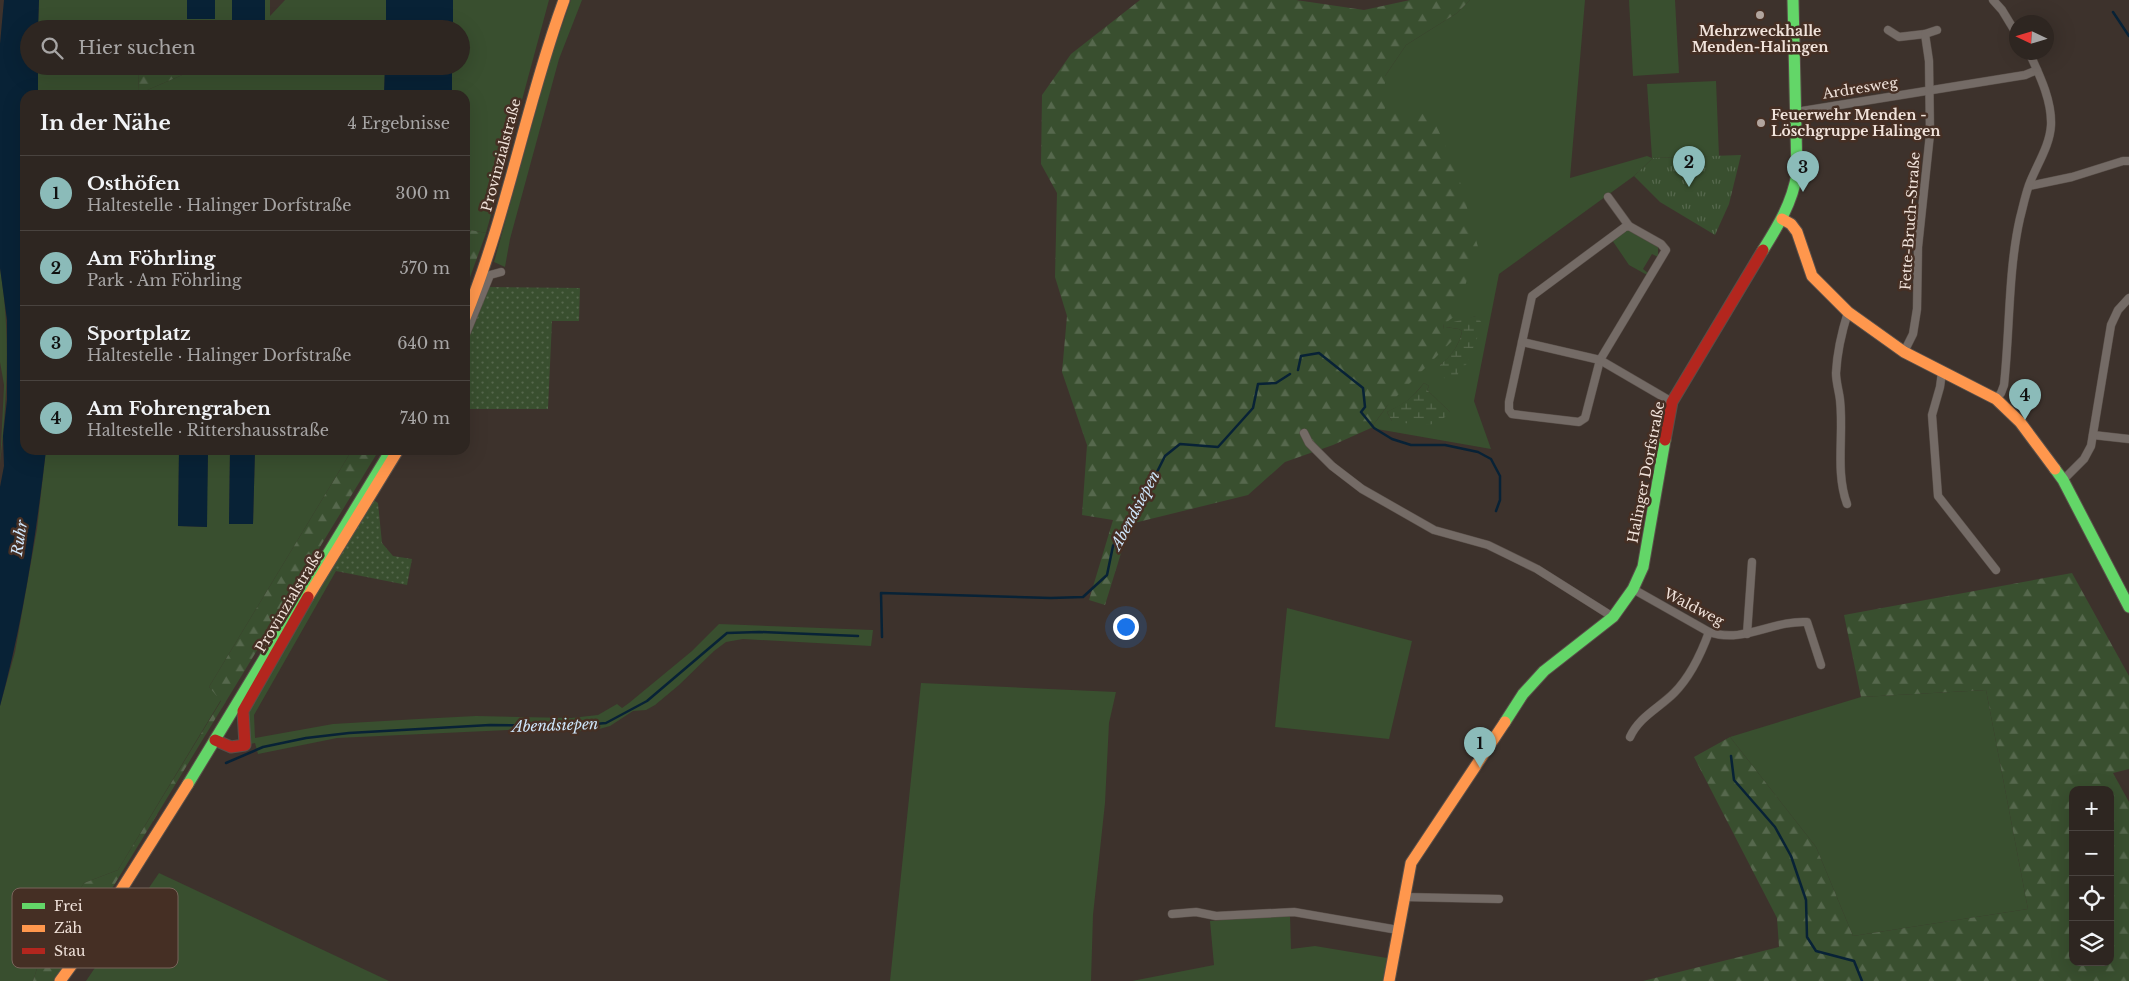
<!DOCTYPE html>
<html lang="de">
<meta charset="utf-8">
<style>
:root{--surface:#2e2621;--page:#362e2a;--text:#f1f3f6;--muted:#a7a5a5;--line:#49433f;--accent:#8bbbb9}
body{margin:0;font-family:"Libre Baskerville",serif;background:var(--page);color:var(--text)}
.controls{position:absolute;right:15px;bottom:15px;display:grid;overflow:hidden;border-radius:10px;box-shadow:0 5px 20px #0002}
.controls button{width:45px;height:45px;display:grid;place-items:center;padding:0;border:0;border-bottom:1px solid var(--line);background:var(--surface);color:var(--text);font:25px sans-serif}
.compass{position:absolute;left:2009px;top:15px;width:45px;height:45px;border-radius:50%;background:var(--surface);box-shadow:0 5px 20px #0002;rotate:274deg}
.you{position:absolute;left:1125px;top:626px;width:18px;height:18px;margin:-12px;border:4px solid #fff;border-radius:50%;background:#1a73e8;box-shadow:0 0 0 8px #1a73e833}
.badge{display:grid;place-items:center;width:32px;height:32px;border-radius:50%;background:var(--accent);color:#111;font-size:16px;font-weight:700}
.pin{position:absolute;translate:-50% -41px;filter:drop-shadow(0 1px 2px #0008)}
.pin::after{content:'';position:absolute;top:26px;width:18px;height:15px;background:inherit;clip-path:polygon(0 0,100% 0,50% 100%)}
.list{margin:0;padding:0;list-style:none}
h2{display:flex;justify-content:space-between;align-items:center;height:65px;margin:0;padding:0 20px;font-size:21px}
h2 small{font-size:16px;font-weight:400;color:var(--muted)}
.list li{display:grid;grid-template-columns:32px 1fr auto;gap:15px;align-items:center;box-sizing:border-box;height:75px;padding:0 20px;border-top:1px solid var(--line)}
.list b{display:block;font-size:19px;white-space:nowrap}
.list p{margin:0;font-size:16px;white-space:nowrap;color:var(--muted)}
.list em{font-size:16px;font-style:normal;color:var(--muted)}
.icon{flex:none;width:28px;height:28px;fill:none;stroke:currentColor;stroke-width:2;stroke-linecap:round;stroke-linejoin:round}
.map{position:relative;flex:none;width:2129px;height:981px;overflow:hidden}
.search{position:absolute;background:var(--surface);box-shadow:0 5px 20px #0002;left:20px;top:20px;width:450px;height:55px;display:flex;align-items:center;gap:12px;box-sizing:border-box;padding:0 18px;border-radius:28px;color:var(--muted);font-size:19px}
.panel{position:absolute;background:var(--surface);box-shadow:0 5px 20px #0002;left:20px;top:90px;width:450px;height:365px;border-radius:15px}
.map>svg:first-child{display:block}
.grass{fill:#394f2f;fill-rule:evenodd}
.forest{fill:url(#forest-firs);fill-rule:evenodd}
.wetland{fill:url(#wetland-marsh)}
.park{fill:url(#park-tufts)}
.garden{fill:url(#garden-dots)}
.water{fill:#082236}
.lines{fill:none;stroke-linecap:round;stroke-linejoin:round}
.stream{stroke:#082236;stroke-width:2.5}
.street-casing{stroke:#594f49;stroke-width:9}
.fast-casing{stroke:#594f49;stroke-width:13}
.slow-casing{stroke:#594f49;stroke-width:13}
.jam-casing{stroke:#594f49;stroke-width:13}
.street{stroke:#746b66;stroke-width:8}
.fast{stroke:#63d668;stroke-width:11}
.slow{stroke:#ff974d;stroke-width:11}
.jam{stroke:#b3261e;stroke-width:11}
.poi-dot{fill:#b2a59e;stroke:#452f24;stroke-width:2}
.labels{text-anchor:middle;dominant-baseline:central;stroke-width:5;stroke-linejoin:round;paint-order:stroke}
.poi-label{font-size:14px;font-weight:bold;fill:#f1e3db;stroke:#452f24}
.street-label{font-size:14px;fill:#f1e3db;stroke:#452f24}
.water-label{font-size:15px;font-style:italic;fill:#cee6fc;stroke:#452f24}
.key{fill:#452f24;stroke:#79655b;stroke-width:1}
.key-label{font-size:14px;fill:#f1e3db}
</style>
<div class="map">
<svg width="2129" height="981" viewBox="0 0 2129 981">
<defs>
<pattern id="forest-firs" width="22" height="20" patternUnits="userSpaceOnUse" patternTransform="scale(1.25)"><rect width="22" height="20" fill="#394f2f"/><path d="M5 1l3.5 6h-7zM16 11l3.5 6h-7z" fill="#56684d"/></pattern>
<pattern id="wetland-marsh" width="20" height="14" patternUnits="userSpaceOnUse" patternTransform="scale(1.25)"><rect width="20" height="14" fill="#394f2f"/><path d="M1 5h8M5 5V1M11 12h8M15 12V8" fill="none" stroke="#56684d"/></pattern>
<pattern id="park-tufts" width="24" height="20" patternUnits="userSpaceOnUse" patternTransform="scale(1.25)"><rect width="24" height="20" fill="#394f2f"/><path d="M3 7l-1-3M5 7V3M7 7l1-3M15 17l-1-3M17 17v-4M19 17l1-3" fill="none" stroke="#56684d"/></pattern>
<pattern id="garden-dots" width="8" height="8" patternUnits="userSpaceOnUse" patternTransform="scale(1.25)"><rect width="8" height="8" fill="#394f2f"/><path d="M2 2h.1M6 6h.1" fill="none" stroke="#56684d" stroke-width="1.8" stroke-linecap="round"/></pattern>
</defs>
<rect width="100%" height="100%" fill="#3d322c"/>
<g class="grass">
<polygon points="39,0 187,0 187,19 215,19 215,0 232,0 232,20 265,21 265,0 270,0 270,16 285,0 386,0 386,29 140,26 140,29 38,29"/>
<polygon points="453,0 549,0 486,233 465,229 465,95 452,95 452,66 461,66 461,29 453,29"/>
<polygon points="571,0 582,0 559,59 510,239 505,267 494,262 551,57"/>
<path d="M 1470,0 L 1585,0 L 1570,178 L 1647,156 L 1652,158 L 1647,84 L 1716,81 L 1719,156 L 1653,158 L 1634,176 L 1499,274 L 1474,401 L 1491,449 L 1371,428 L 1443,329 L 1444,324 L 1385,111 L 1385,76 L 1406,45 L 1457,13 ZM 1476,316 L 1460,366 L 1440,365 C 1451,357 1460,344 1462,331 L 1459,329 L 1446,327 ZM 1424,383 L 1429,386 L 1427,390 L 1450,412 L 1392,421 L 1387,412 C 1405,404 1412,398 1424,383 Z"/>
<polygon points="1629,0 1675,0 1679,73 1633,76"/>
<polygon points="38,66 139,66 138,94 203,66 385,66 384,95 38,95"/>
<polygon points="1625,231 1632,231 1658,247 1658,257 1652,254 1643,269 1648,273 1647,275 1629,265 1612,240"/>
<path d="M 0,268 C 11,333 7,400 0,465 L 4,385 L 0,362 Z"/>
<polygon points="46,450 179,450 178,526 206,527 208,450 230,450 229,524 253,524 255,450 352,450 209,687 221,700 118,870 84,883 45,944 33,981 0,981 0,706 15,652 37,529"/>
<polygon points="327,566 336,571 254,715 255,738 333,724 418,719 476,716 571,718 598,715 617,704 622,708 629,703 692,651 719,624 873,630 871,646 743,639 726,642 714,651 679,685 655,705 646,710 633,711 610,726 592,731 508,730 337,738 258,754 255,743 245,745 243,721"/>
<polygon points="1287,608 1412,641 1389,739 1275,727"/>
<polygon points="921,683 1116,692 1109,723 1105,803 1093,915 1091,981 890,981"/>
<polygon points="1986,690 2028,909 1853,936 1816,847 1730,737 1861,697"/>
<polygon points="159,873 389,981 86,981"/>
<polygon points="1290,915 1291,949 1315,946 1387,958 1383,981 1132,981 1214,965 1210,921"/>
</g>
<g class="forest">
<polygon points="1140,0 1296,0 1364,10 1410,0 1470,0 1457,13 1406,45 1385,76 1385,111 1431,114 1457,171 1478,247 1455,316 1444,324 1443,329 1449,331 1454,339 1387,406 1371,428 1333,445 1285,462 1248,495 1130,524 1105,605 1089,600 1113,520 1082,515 1087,445 1062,372 1067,316 1055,277 1057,193 1041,164 1042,95 1071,54"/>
<polygon points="140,26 267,26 263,29 140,29"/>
<polygon points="139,66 203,66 138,94"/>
<polygon points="465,229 486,233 465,291"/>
<polygon points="352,450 379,450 66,964 53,981 33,981 45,944 84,883 118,870 221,701 209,687"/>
<path d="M 2072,573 L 2129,676 L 2129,769 L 2113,773 L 2129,802 L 2129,981 L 1643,981 L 1779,947 L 1777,918 L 1694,757 L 1730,737 L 1816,847 L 1853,936 L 2028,909 L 1986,690 L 1861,697 L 1844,615 ZM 2073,790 L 2110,790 L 2110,962 L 2073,962 Z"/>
</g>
<g class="wetland">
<path d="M 1476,316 L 1483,324 L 1466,365 L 1460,366 L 1456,382 L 1446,380 L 1440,372 L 1440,365 C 1450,357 1460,345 1462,331 L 1459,329 L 1446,327 L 1446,324 Z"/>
<path d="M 1424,383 L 1429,386 L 1427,390 L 1450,412 C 1433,432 1416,424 1392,421 L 1387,412 C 1403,404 1413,398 1424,383 Z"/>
</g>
<polygon class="park" points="1741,155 1729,204 1715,235 1660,202 1634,176 1653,158"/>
<g class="garden">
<polygon points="486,287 580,288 579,321 552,321 548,409 465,409 465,336"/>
<polygon points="369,497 378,503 382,543 393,556 412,559 407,585 336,571 327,566"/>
</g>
<g class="water">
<path d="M 4,0 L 39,0 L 38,29 L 29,29 L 29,66 L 38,66 L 38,95 L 25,95 L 25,450 L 46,450 C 36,536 23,622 0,706 L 0,487 L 4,466 L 3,436 L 7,400 L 7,320 L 0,268 L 0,44 Z"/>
<rect x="187" y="0" width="28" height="19"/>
<rect x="232" y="0" width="33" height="21"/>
<rect x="386" y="0" width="67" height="29"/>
<polygon points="385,66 452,66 452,95 384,95"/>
<polygon points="179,450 208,450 207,527 178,526"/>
<polygon points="230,450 255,450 253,524 229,524"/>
</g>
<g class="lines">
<g class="stream">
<polyline points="2113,12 2129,36"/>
<polyline points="1298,370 1301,356 1319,353 1363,388 1365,407 1361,412 1374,428 1392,439 1411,445 1445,445 1478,452 1491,459 1500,476 1500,500 1496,511"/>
<polyline points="882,637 881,593 1051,598 1083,597 1107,575 1113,546 1149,488 1165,456 1180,444 1218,447 1253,408 1258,384 1276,383 1290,374"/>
<polyline points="1731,756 1734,780 1775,827 1791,856 1806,900 1807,937 1816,951 1854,961 1862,981"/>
<polyline points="226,763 263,747 306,738 349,733 490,725 574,726 606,723 647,701 727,633 759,632 858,636"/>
</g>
<defs>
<g id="street">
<polyline points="1993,0 2002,10 2016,33"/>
<polyline points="1888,30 1899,37 1925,34"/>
<polyline points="1796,112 2025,75 2037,70"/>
<polyline points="2029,186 2072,177 2123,161 2129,161"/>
<polyline points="1608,197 1629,226"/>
<polygon points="1629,226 1661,244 1666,250 1600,360 1585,418 1579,422 1512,414 1509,410 1509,402 1532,296 1625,227"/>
<polyline points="465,336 490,275 501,272"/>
<polyline points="1522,342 1600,360 1672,402"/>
<polyline points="1904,352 1913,334 1917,309 1918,247 1930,134 1929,61 1925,34 1937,30"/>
<polyline points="1942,372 1940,387 1932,415 1938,496 1996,570"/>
<path d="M 1996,399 L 2001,393 L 2004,385 C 2010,330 2008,271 2020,218 C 2023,207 2025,196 2029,185 C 2036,166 2050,146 2051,125 C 2052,100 2039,74 2029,52"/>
<polyline points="1304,433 1309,443 1332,466 1362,489 1434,530 1488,545 1537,569 1613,617"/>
<polyline points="2093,435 2129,439"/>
<polyline points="2063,480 2084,459 2091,446 2111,325 2118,310 2129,298"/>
<path d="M 1847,504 C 1835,471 1844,435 1840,400 C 1839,391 1836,382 1836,373 C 1837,353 1842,331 1848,312"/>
<path d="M 1633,589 L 1709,632 C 1743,644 1773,620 1807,622 L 1821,665"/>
<polyline points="1747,634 1752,562"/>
<path d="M 1630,737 C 1639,717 1659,708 1674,693 C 1691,676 1701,654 1709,632"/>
<polyline points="1404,897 1499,899"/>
<polyline points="1172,914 1196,912 1216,916 1294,912 1398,930"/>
</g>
<g id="fast">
<path d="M 1763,250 C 1778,226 1792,203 1797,174 L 1793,0"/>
<polyline points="2055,469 2063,480 2129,607"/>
<polyline points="1505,722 1523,694 1544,671 1613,617 1633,589 1643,567 1665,440"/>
<polyline points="188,784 391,450"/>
</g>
<g id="slow">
<polyline points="1782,219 1791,224 1797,232 1812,276 1848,312 1904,352 1996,399 2020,422 2055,469"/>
<path d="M 465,318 C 507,215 526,104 564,0"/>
<polyline points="308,597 398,450"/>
<polyline points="60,981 87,944 188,784"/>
<polyline points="1389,981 1411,863 1505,722"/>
</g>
<g id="jam">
<polyline points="1665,440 1672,402 1763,250"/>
<polyline points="215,740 231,747 245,745 243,711 308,597"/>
</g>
</defs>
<use href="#street" class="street-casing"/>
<use href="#fast" class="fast-casing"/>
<use href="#slow" class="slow-casing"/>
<use href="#jam" class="jam-casing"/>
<use href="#street" class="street"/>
<use href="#fast" class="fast"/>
<use href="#slow" class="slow"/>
<use href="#jam" class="jam"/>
</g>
<g class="poi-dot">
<circle cx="1760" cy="15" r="5"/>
<circle cx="1761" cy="123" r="5"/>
</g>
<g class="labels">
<g class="poi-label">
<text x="1760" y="31">Mehrzweckhalle<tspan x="1760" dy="16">Menden-Halingen</tspan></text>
<text x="1771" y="115" text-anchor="start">Feuerwehr Menden -<tspan x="1771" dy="16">Löschgruppe Halingen</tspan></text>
</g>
<g class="street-label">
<text transform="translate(1860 88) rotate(-9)">Ardresweg</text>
<text transform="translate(501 155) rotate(-75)">Provinzialstraße</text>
<text transform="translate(1910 221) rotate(-86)">Fette-Bruch-Straße</text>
<text transform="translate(1646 472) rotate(-79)">Halinger Dorfstraße</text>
<text transform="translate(289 601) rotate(-59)">Provinzialstraße</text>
<text transform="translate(1694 607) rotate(27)">Waldweg</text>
</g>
<g class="water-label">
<text transform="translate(1135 510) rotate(-62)">Abendsiepen</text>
<text transform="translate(19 538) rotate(-81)">Ruhr</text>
<text transform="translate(555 725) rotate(-2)">Abendsiepen</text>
</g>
</g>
<rect x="12" y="888" width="166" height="80" rx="8" class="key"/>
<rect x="22" y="903" width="23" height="6" fill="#63d668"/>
<rect x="22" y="925" width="23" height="7" fill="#ff974d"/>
<rect x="22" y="948" width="23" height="6" fill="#b3261e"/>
<g class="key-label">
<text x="54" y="911">Frei</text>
<text x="54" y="933">Zäh</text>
<text x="54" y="956">Stau</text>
</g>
</svg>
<div class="controls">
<button>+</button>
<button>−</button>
<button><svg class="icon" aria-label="locate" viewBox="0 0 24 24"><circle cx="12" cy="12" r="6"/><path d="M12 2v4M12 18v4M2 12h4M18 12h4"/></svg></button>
<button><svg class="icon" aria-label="layers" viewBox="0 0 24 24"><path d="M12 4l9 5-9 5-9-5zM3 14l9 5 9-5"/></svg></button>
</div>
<svg class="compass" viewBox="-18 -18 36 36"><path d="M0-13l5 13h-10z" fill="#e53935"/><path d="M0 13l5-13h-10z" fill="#a7a5a5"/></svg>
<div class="you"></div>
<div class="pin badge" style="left:1480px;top:768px">1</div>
<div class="pin badge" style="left:1689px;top:187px">2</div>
<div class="pin badge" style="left:1803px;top:192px">3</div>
<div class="pin badge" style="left:2025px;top:420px">4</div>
<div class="search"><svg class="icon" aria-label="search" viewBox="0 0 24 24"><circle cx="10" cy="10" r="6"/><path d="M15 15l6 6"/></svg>Hier suchen</div>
<section class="panel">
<h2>In der Nähe<small>4 Ergebnisse</small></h2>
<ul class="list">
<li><span class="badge">1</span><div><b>Osthöfen</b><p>Haltestelle · Halinger Dorfstraße</p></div><em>300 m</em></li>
<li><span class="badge">2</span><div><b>Am Föhrling</b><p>Park · Am Föhrling</p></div><em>570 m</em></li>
<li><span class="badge">3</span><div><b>Sportplatz</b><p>Haltestelle · Halinger Dorfstraße</p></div><em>640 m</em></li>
<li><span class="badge">4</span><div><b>Am Fohrengraben</b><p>Haltestelle · Rittershausstraße</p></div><em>740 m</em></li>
</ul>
</section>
</div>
